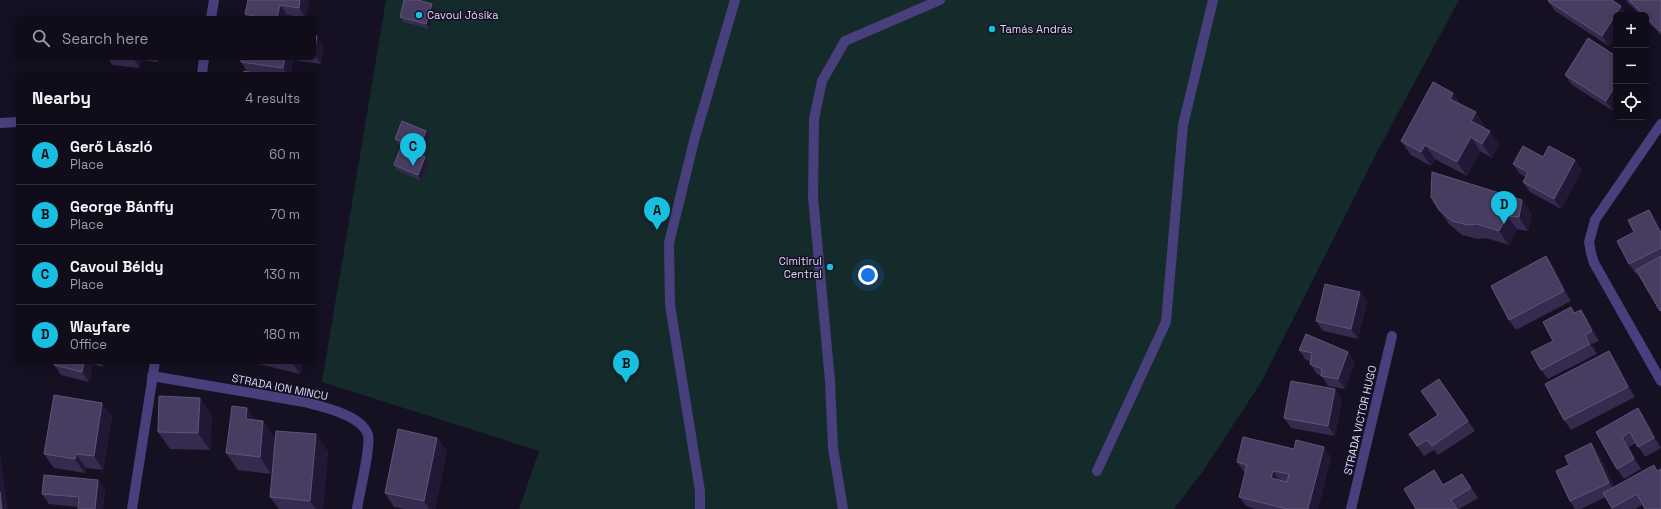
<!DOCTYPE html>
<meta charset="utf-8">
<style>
:root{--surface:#100c1a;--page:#191523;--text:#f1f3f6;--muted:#9c9ba2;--line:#302c39;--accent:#19bfe3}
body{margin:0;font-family:"Space Grotesk",sans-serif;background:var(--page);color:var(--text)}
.controls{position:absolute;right:12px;top:12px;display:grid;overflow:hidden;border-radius:6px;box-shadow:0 2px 10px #0003}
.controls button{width:36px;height:36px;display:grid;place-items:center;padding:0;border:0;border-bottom:1px solid var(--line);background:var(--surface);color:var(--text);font:20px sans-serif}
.you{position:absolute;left:868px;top:275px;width:14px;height:14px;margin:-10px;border:3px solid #fff;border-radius:50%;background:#1a73e8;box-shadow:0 0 0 6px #1a73e833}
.badge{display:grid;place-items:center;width:26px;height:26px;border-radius:50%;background:var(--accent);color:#111;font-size:13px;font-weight:700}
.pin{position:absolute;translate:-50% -33px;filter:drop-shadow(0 1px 2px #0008)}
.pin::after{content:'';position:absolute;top:21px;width:14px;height:12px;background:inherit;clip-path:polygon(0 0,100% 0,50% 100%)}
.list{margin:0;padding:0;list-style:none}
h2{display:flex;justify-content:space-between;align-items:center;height:52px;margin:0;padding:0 16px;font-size:17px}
h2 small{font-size:13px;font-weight:400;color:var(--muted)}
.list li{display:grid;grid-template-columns:26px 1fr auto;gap:12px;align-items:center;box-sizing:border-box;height:60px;padding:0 16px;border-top:1px solid var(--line)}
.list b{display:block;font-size:15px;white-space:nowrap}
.list p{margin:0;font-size:13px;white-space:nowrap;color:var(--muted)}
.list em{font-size:13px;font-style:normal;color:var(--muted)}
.icon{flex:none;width:22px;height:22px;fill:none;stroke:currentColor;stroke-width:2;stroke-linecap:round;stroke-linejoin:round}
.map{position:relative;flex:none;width:1661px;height:509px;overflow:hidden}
.search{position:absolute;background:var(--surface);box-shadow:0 2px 10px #0003;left:16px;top:16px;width:300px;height:44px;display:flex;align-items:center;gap:10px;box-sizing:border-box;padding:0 14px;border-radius:6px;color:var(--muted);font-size:15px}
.panel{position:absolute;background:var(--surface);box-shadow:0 2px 10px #0003;left:16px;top:72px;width:300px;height:292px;border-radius:6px}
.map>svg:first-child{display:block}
.green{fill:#142a2b}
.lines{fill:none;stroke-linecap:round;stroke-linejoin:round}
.minor{stroke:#47407c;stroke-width:10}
.wall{fill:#352b4e}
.shaded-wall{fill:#201835}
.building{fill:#473d60;stroke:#5e5578;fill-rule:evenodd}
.poi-dot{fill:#19bfe3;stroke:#151022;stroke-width:1.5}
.labels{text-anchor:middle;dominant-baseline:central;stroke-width:3;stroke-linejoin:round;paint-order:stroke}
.poi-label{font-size:11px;fill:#ddd6fa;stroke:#151022;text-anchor:start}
.street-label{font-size:11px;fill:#ddd6fa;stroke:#151022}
</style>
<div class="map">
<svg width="1661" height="509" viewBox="0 0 1661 509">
<rect width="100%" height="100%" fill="#151022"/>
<polygon class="green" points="386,0 1459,0 1376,154 1262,381 1203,471 1174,509 519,509 539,451 322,382"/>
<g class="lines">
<g class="minor">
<polyline points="211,18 214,0"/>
<polyline points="202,74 204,58"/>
<polyline points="0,123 18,122"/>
<polyline points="1661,124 1595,220 1589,242 1591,253 1594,263 1661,381"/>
<path d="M 152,376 L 304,402 C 323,407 362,415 368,435 C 371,447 359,495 357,509"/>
<polyline points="1097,471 1166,322 1183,125 1213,0"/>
<polyline points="132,509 155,362"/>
<polyline points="700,509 700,491 670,305 669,243 695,137 735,0"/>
<polyline points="843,509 833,448 830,381 813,197 814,119 822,81 845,41 940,0"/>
<polyline points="1351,509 1392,336"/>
</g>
</g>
<g class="wall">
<polygon points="248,0 309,0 306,18 287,15 286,18 247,18 245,14"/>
<polygon points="1626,0 1661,0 1661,35 1646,20 1646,15 1641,15 1628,3"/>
<polygon points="1548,1 1616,15 1616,35 1609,46 1555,11"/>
<polygon points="432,4 435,9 430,29 403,22 400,17"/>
<polygon points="314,35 324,45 321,64 293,60 291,74 262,74 247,71 241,62 241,58 314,58"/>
<polygon points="1616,56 1613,111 1572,85 1565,75"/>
<polygon points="108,58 159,58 158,62 141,60 140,68 112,65"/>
<polygon points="1453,93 1461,105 1485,126 1484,128 1499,144 1492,158 1480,151 1467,176 1435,159 1431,166 1411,155 1401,141"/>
<polygon points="426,131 430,136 422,154 398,144 395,139"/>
<polygon points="425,157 429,162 421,181 397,170 394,165"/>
<polygon points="1543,157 1575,160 1582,170 1561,209 1530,192 1523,182 1526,177 1520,174 1513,164"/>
<polygon points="1522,200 1532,214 1528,231 1517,229 1509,245 1486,238 1478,239 1462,235 1449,224 1439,210"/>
<polygon points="1656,220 1661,230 1661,312 1638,273 1636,274 1629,264 1634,232"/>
<polygon points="1546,256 1553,266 1571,301 1516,330 1509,320"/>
<polygon points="1360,292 1367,302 1358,339 1323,331 1316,321"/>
<polygon points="1581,310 1588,320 1599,341 1592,344 1597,354 1548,379 1541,370 1553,341 1575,313"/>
<polygon points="1299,350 1348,352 1355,362 1345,389 1328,386 1322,376 1317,374 1310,364 1311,361 1306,360"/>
<polygon points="1609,351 1616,361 1635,397 1571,430 1564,420"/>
<polygon points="54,362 104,362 103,367 93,364 89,382 61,375 54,365"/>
<polygon points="251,362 303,362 300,374"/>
<polygon points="1439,379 1475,431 1438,455 1434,450 1424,456 1417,446 1438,415"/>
<polygon points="200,398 212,415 210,450 170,449 158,432"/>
<polygon points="1342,399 1335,436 1291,428 1284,418"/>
<polygon points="1638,408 1645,418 1661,448 1645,457 1636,443 1629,447 1641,469 1624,479 1617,469 1596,432"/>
<polygon points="112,416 103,470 86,468 85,473 54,468 44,454"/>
<polygon points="256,420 263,421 275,438 271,474 238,470 226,453"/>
<polygon points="437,438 447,451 435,509 405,509 394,507 385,493"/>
<polygon points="1591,443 1598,453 1614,487 1654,465 1642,505 1635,509 1612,509 1606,497 1581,509 1575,509 1570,501 1569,465"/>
<polygon points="1294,449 1331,457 1318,509 1255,509 1246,506 1239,497 1245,472 1244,472 1237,462"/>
<polygon points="328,451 323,509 279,509 270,497"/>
<polygon points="98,480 105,490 103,509 78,509 78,507 49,504 42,494"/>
<polygon points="1469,484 1478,498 1459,509 1416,509 1444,485"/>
</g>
<g class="shaded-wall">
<polygon points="300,0 309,0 306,18 299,8"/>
<polygon points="432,4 435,9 430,29 426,24"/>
<polygon points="280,5 287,15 286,18 277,18"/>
<polygon points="1621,6 1628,15 1616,15 1616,35 1609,46 1602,36"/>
<polygon points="317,36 324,45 321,64 314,54"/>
<polygon points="133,58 140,58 141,60 140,68"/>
<polygon points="156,58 159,58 158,62"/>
<polygon points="285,58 291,58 293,60 291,74 287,74 283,68"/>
<polygon points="1616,84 1616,105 1613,111 1606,101"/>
<polygon points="1453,93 1463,107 1450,99"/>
<polygon points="1476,112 1485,126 1481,134 1471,121"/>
<polygon points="426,131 430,136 422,154 419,148"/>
<polygon points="1490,131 1499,144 1492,158 1482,144"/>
<polygon points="1471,137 1480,151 1467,176 1457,162"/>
<polygon points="1425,145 1435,159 1431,166 1421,152"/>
<polygon points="425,157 429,162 421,181 418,175"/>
<polygon points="1575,160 1582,170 1561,209 1554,199"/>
<polygon points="1522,200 1532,214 1528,231 1519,217"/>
<polygon points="1649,210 1656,220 1661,230 1661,233"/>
<polygon points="1507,216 1517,229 1509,245 1499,231"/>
<polygon points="1546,256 1553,266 1571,301 1564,291"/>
<polygon points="1360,292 1367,302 1358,339 1351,329"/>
<polygon points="1581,310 1588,320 1599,341 1592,331"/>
<polygon points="1585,335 1592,344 1597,354 1590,344"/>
<polygon points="1609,351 1616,361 1635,397 1628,387"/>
<polygon points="1348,352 1355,362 1345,389 1338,379"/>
<polygon points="84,362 91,362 93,364 89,382 82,372"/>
<polygon points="100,362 104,362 103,367"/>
<polygon points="292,362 303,362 300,374"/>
<polygon points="1335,389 1342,399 1335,436 1328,426"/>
<polygon points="200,398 212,415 210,450 198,433"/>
<polygon points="102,403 112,416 103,470 94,456"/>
<polygon points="247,408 259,424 246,419"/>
<polygon points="1638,408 1645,418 1661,448 1654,438"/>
<polygon points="263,421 275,438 271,474 260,457"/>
<polygon points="316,434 328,451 323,509 316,509 310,501"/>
<polygon points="1622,437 1629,447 1641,469 1634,459"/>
<polygon points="437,438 447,451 435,509 429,509 424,501"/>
<polygon points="1591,443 1598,453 1616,493 1609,483"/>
<polygon points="1324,447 1331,457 1318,509 1308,509"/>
<polygon points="0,453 8,509 2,509 0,492"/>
<polygon points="76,454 86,468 85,473 75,459"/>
<polygon points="1273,471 1280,481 1271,478"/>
<polygon points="1462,474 1469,484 1478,498 1471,488"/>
<polygon points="98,480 105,490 103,509 95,509"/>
</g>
<g class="building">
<polygon points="248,0 300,0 299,8 280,5 277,18 262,18 245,14"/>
<polygon points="404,0 418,0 432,4 426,24 400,17"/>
<polygon points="1549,0 1612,0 1621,6 1602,36 1548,1"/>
<polygon points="1629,0 1661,0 1661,31 1660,31 1646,17 1646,15 1644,15"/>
<polygon points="314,35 317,36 314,54"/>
<polygon points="1588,38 1616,56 1616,84 1606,101 1565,75"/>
<polygon points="241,58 285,58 283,68 241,62"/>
<polygon points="244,71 260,74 243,74"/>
<polygon points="1433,82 1453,93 1450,99 1476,112 1471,121 1490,131 1482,144 1471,137 1457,162 1425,145 1421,152 1401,141"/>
<polygon points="402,121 426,131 419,148 395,139"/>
<polygon points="1523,146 1543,157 1549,146 1575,160 1554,199 1523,182 1528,172 1513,164"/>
<polygon points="401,147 425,157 418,175 394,165"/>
<polygon points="1432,172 1522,200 1519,217 1507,216 1499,231 1477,224 1468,225 1452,221 1439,210 1431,197"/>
<polygon points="1649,210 1660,232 1661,232 1661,248 1629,264 1617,241 1634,232 1628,220"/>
<polygon points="1546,256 1564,291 1509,320 1491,286"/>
<polygon points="1661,256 1661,310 1660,311 1636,270"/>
<polygon points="1325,284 1360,292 1351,329 1316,321"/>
<polygon points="1571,307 1574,313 1581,310 1592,331 1585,335 1590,344 1541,370 1531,352 1553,341 1543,322"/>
<polygon points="1306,334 1348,352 1338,379 1321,376 1322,369 1310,364 1312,353 1299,350"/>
<polygon points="1609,351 1628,387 1564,420 1545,384"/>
<polygon points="54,362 84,362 82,372 54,365"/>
<polygon points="1439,379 1468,421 1432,446 1427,440 1417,446 1409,434 1438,415 1421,391"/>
<polygon points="1291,381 1335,389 1328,426 1284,418"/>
<polygon points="54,395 102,403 94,456 76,454 75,459 44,454"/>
<polygon points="159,396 200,398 198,433 158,432"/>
<polygon points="232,406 247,408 246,419 263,421 260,457 226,453"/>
<polygon points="1638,408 1654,438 1638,447 1630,432 1622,437 1634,459 1617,469 1596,432"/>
<polygon points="398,429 437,438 424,501 385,493"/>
<polygon points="276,431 316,434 310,501 270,497"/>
<path d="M 1243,437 L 1294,449 L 1296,440 L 1324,447 L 1308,509 L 1287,509 L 1239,497 L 1247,465 L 1237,462 ZM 1273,471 L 1289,474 L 1287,482 L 1271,478 Z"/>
<polygon points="1591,443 1609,483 1570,501 1556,471 1569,465 1565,456"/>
<polygon points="1654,465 1657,471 1661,469 1661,509 1645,509 1637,494 1612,508 1603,493"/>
<polygon points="1434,470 1443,485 1462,474 1471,488 1451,500 1457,509 1416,509 1404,489"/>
<polygon points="44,475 98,480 95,509 78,509 79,497 42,494"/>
<polygon points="0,492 2,509 0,509"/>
</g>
<g class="poi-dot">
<circle cx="419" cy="15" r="4"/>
<circle cx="992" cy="29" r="4"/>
<circle cx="830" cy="267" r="4"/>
</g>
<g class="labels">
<g class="poi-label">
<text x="427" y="15">Cavoul Jósika</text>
<text x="1000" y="29">Tamás András</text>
<text x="822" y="261" text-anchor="end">Cimitirul<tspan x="822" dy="13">Central</tspan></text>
</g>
<g class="street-label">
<text transform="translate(280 387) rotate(11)">STRADA ION MINCU</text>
<text transform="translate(1360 420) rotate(-77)">STRADA VICTOR HUGO</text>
</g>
</g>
</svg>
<div class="controls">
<button>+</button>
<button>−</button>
<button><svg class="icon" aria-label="locate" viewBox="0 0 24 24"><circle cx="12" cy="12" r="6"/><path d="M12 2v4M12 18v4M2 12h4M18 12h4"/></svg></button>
</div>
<div class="you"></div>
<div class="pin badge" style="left:657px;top:230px">A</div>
<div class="pin badge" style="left:626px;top:383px">B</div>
<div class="pin badge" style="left:413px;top:166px">C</div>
<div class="pin badge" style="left:1504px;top:224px">D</div>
<div class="search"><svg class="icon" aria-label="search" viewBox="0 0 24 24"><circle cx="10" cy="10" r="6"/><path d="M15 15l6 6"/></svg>Search here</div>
<section class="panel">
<h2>Nearby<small>4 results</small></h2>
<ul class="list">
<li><span class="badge">A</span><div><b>Gerő László</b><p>Place</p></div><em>60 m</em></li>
<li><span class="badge">B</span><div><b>George Bánffy</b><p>Place</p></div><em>70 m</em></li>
<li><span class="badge">C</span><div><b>Cavoul Béldy</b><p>Place</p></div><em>130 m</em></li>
<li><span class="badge">D</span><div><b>Wayfare</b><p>Office</p></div><em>180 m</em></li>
</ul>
</section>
</div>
